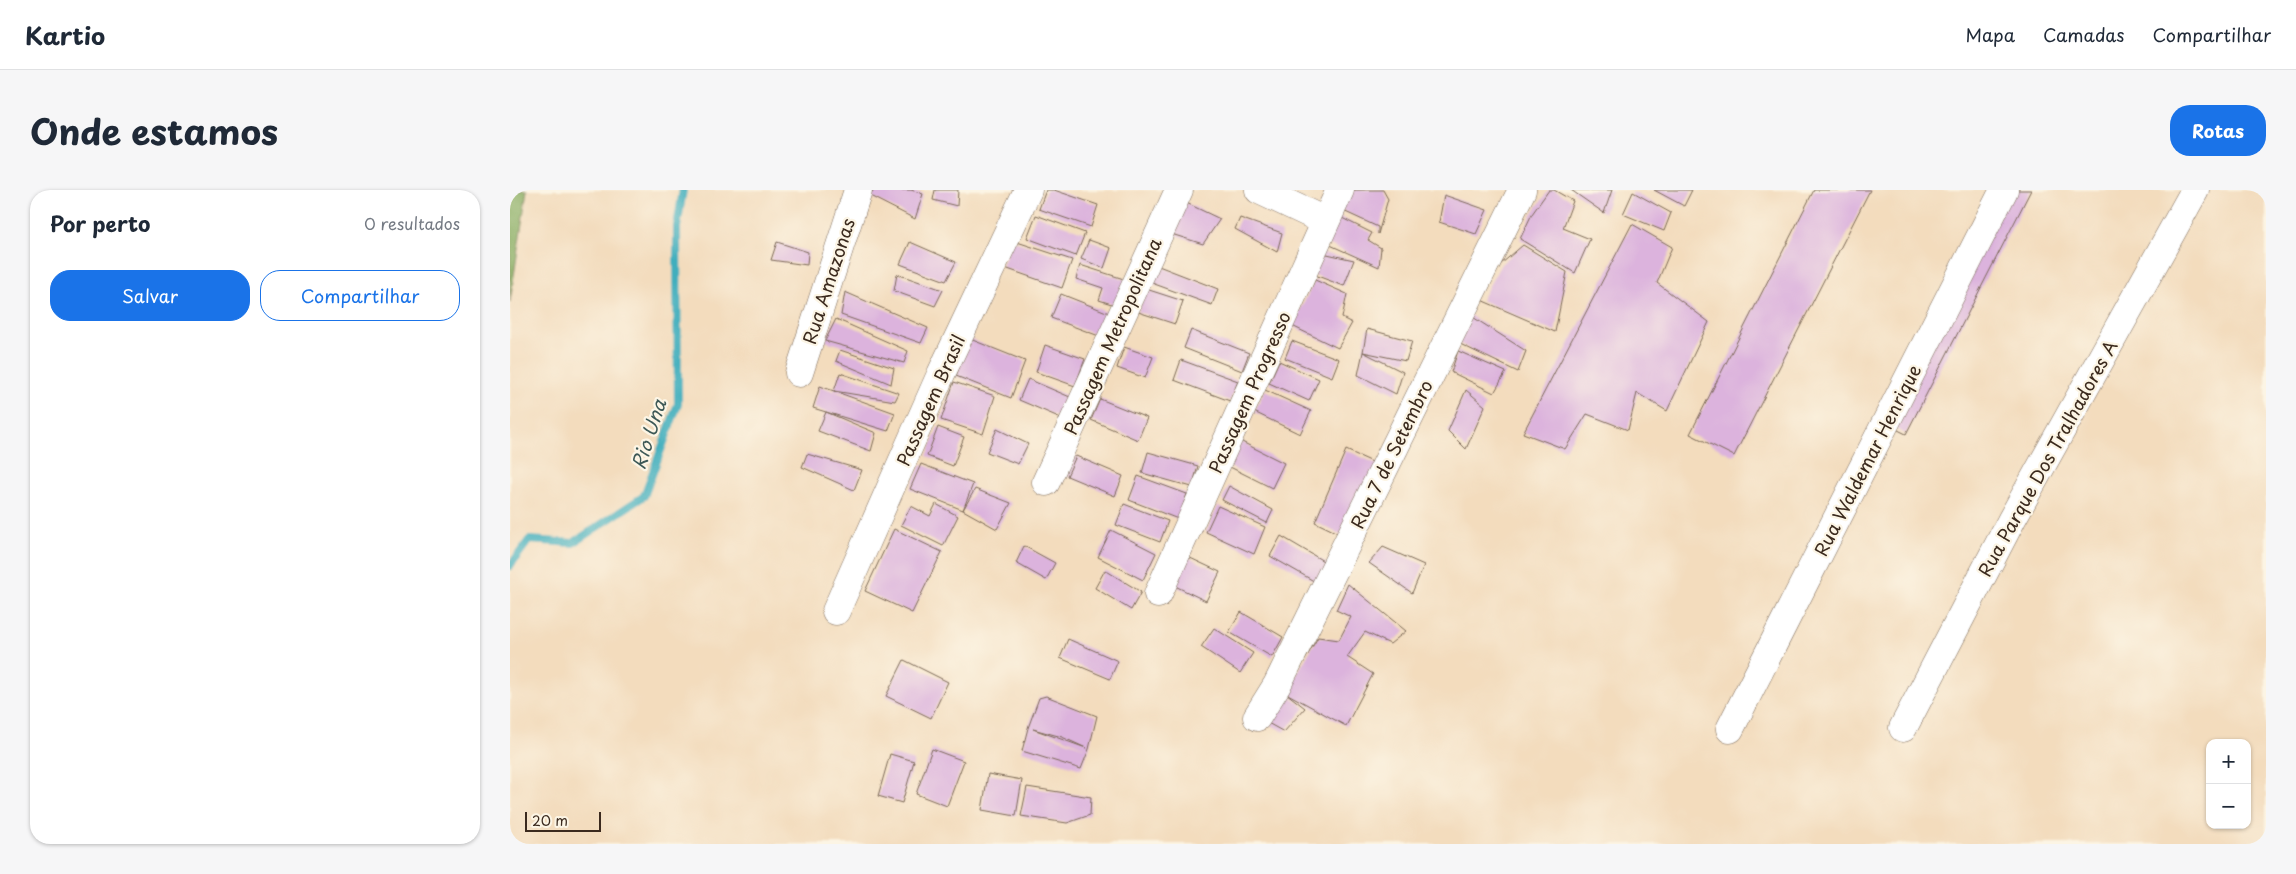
<!DOCTYPE html>
<html lang="pt">
<meta charset="utf-8">
<style>
:root{--surface:#fff;--page:#f6f6f7;--text:#1f2937;--muted:#747a83;--line:#e0e1e3;--accent:#1a73e8}
body{margin:0;font-family:"Playpen Sans",sans-serif;background:var(--page);color:var(--text)}
.controls{position:absolute;right:15px;bottom:15px;display:grid;overflow:hidden;border-radius:10px;box-shadow:0 1px 4px #0004}
.controls button{width:45px;height:45px;display:grid;place-items:center;padding:0;border:0;border-bottom:1px solid var(--line);background:var(--surface);color:var(--text);font:25px sans-serif}
.scale{position:absolute;left:15px;bottom:12px;width:76px;box-sizing:border-box;padding-left:5px;border:2px solid #3b2a1e;border-top:0;font-size:14px;line-height:18px;white-space:nowrap;color:#3b2a1e;-webkit-text-stroke:4px #fcf5e5;paint-order:stroke}
.list{margin:0;padding:0;list-style:none}
h2{display:flex;justify-content:space-between;align-items:center;height:65px;margin:0;padding:0 20px;font-size:21px}
h2 small{font-size:16px;font-weight:400;color:var(--muted)}
.actions{display:flex;gap:10px;padding:15px 20px}
.actions a{flex:1;padding:11px 0;border:1px solid var(--accent);border-radius:20px;text-align:center;font-size:18px;color:var(--accent)}
.actions .main{background:var(--accent);color:#fff}
.map{position:relative;flex:none;width:1756px;height:654px;overflow:hidden;border-radius:20px}
header{display:flex;align-items:center;gap:30px;box-sizing:border-box;height:70px;padding:0 25px;background:var(--surface);border-bottom:1px solid var(--line)}
header strong{font-size:24px}
nav{display:flex;gap:28px;margin-inline-start:auto;font-size:18px}
.intro{display:flex;align-items:center;justify-content:space-between;box-sizing:border-box;height:120px;padding:0 30px}
h1{margin:0;font-size:35px}
.button{padding:12px 22px;border-radius:20px;background:var(--accent);color:#fff;font-size:18px;font-weight:700}
main{display:flex;gap:30px;padding:0 30px}
aside{flex:1;background:var(--surface);border-radius:20px;box-shadow:0 1px 4px #0004}
.map>svg:first-child{display:block}
.forest{fill:#86ac61;stroke:#606b40}
.lines{fill:none;stroke-linecap:round;stroke-linejoin:round}
.stream{stroke:#40aebd;stroke-width:8}
.building{fill:#dcb3dd;fill-rule:evenodd}
.minor-casing{stroke:#7b6856;stroke-width:29}
.minor{stroke:#fff;stroke-width:28}
.labels{text-anchor:middle;dominant-baseline:central;stroke-width:4.5;stroke-linejoin:round;paint-order:stroke}
.street-label{font-size:18px;fill:#3b2a1e;stroke:#fcf5e5}
.water-label{font-size:19px;font-style:italic;fill:#3d5856;stroke:#fcf5e5}
</style>
<header>
<strong>Kartio</strong>
<nav><a>Mapa</a><a>Camadas</a><a>Compartilhar</a></nav>
</header>
<div class="intro"><h1>Onde estamos</h1><a class="button">Rotas</a></div>
<main>
<aside>
<h2>Por perto<small>0 resultados</small></h2>
<ul class="list">
</ul>
<div class="actions"><a class="main">Salvar</a><a>Compartilhar</a></div>
</aside>
<div class="map">
<svg width="1756" height="654" viewBox="0 0 1756 654">
<rect width="100%" height="100%" fill="#fcf5e5"/>
<filter id="ink" filterUnits="userSpaceOnUse"><feTurbulence type="fractalNoise" baseFrequency=".02" numOctaves="2"/><feDisplacementMap in="SourceGraphic" scale="10" xChannelSelector="R" yChannelSelector="G"/><feConvolveMatrix kernelMatrix="1 2 1 2 8 2 1 2 1" color-interpolation-filters="sRGB"/></filter>
<filter id="wash" filterUnits="userSpaceOnUse"><feTurbulence type="fractalNoise" baseFrequency=".0096" numOctaves="4" result="noise"/><feDisplacementMap in="SourceGraphic" scale="20" xChannelSelector="R" yChannelSelector="G"/><feGaussianBlur stdDeviation="1.12" result="paint"/><feColorMatrix in="noise" values="0 0 0 0 0 0 0 0 0 0 0 0 0 0 0 0 0 1.4 0 .05"/><feComposite in="paint" operator="in"/></filter>
<g filter="url(#wash)">
<rect width="100%" height="100%" fill="#f3dcbd"/>
<polygon class="forest" points="0,0 17,0 0,112"/>
<g class="lines">
<polyline class="stream" points="0,376 19,350 63,353 134,306 168,214 167,37 173,0"/>
</g>
<g id="blocks">
<g class="building">
<polygon points="363,0 401,0 413,4 405,29 360,6"/>
<polygon points="425,0 448,0 447,16 423,10"/>
<polygon points="536,0 544,0 588,15 581,37 529,19"/>
<polygon points="838,0 873,0 878,9 868,44 868,37 829,19"/>
<polygon points="1039,0 1044,0 1063,11 1053,38 1080,49 1065,83 1010,49 1022,24"/>
<polygon points="1061,0 1102,0 1094,23"/>
<polygon points="1144,0 1182,0 1174,16"/>
<polygon points="1304,0 1360,0 1224,266 1180,244"/>
<polygon points="1498,0 1521,0 1396,244 1378,235"/>
<polygon points="1123,2 1161,23 1154,41 1113,24"/>
<polygon points="934,5 977,20 966,44 929,32"/>
<polygon points="668,9 710,29 693,54 655,42"/>
<polygon points="822,23 862,43 858,50 871,58 869,77 809,50"/>
<polygon points="526,25 575,43 566,66 517,48"/>
<polygon points="730,28 772,43 767,62 725,39"/>
<polygon points="1122,34 1162,57 1147,93 1199,132 1157,221 1127,203 1118,240 1077,224 1055,259 1013,243"/>
<polygon points="501,50 562,70 552,98 492,77"/>
<polygon points="579,50 601,58 594,78 571,69"/>
<polygon points="267,52 298,62 297,75 261,70"/>
<polygon points="400,52 446,72 436,91 390,74"/>
<polygon points="1013,55 1057,82 1045,142 971,110 991,74"/>
<polygon points="808,62 844,70 834,96 794,81"/>
<polygon points="570,75 620,91 611,117 589,110 593,98 566,89"/>
<polygon points="646,75 708,99 702,115 639,92"/>
<polygon points="387,84 433,100 425,116 384,101"/>
<polygon points="805,90 837,104 832,128 842,133 828,158 782,136"/>
<polygon points="636,99 673,111 665,134 628,122"/>
<polygon points="335,102 418,138 411,153 331,125"/>
<polygon points="551,104 599,123 589,146 541,128"/>
<polygon points="958,124 1016,161 1008,182 948,153"/>
<polygon points="326,129 398,161 394,173 315,151"/>
<polygon points="857,139 902,151 896,171 853,162"/>
<polygon points="681,140 739,163 732,181 674,158"/>
<polygon points="460,149 515,171 501,208 446,186"/>
<polygon points="782,151 829,169 822,187 775,168"/>
<polygon points="535,155 575,169 565,196 526,182"/>
<polygon points="614,157 643,167 635,188 607,178"/>
<polygon points="330,160 384,178 381,194 326,171"/>
<polygon points="948,161 996,182 984,203 941,182"/>
<polygon points="853,162 893,182 886,204 848,185"/>
<polygon points="671,170 728,191 720,211 664,190"/>
<polygon points="769,171 809,189 799,211 759,193"/>
<polygon points="330,183 389,203 385,211 324,201"/>
<polygon points="518,189 560,207 551,228 509,210"/>
<polygon points="444,192 485,206 473,244 431,230"/>
<polygon points="310,196 385,223 378,241 303,218"/>
<polygon points="755,200 801,221 790,244 744,222"/>
<polygon points="956,200 975,216 956,259 938,241"/>
<polygon points="590,209 637,228 628,250 581,230"/>
<polygon points="316,222 366,243 361,261 308,241"/>
<polygon points="428,237 454,247 443,276 417,266"/>
<polygon points="487,239 518,254 508,274 477,262"/>
<polygon points="730,251 774,273 762,298 718,276"/>
<polygon points="836,260 869,275 836,347 805,332"/>
<polygon points="638,262 688,276 682,297 632,283"/>
<polygon points="297,264 352,280 344,300 292,277"/>
<polygon points="566,266 613,286 605,306 557,286"/>
<polygon points="411,274 463,294 453,320 465,299 501,313 487,339 453,320 400,299"/>
<polygon points="628,286 677,304 668,329 619,310"/>
<polygon points="719,296 763,320 757,333 712,310"/>
<polygon points="426,314 448,326 433,356 391,335 401,316 420,326"/>
<polygon points="614,314 658,331 650,352 606,335"/>
<polygon points="708,316 755,337 744,364 696,342"/>
<polygon points="384,339 432,362 402,423 355,401"/>
<polygon points="601,340 646,363 633,390 588,367"/>
<polygon points="771,346 820,375 809,394 760,366"/>
<polygon points="514,356 545,373 536,390 506,373"/>
<polygon points="873,357 914,375 902,403 859,373"/>
<polygon points="676,366 710,382 696,411 663,395"/>
<polygon points="595,380 631,402 621,420 585,398"/>
<polygon points="838,394 896,441 880,454 855,442 837,467 863,484 836,536 776,503 795,518 774,542 747,527 776,503 808,447 829,450 841,427 826,420"/>
<polygon points="731,422 773,447 762,467 719,442"/>
<polygon points="704,438 743,463 730,483 691,457"/>
<polygon points="558,449 608,471 600,489 550,468"/>
<polygon points="394,470 438,492 421,528 376,506"/>
<path d="M 536,506 L 587,526 L 579,559 L 571,579 L 512,561 L 518,538 L 529,508 ZM 523,539 L 552,547 L 576,558 Z"/>
<polygon points="422,559 454,571 437,616 406,604"/>
<polygon points="380,564 404,571 392,613 368,606"/>
<polygon points="478,584 512,590 506,626 472,620"/>
<polygon points="517,597 581,607 580,625 557,633 511,626"/>
</g>
</g>
</g>
<g filter="url(#ink)">
<use href="#blocks" fill-opacity="0" stroke="#7b6856" stroke-width="1"/>
<g class="lines">
<defs>
<g id="minor">
<polyline points="749,0 815,31"/>
<polyline points="289,183 348,0"/>
<polyline points="536,292 669,0"/>
<polyline points="648,404 830,0"/>
<polyline points="326,421 431,184 518,0"/>
<polyline points="747,527 767,495 1012,0"/>
<polyline points="1393,538 1502,329 1685,0"/>
<polyline points="1220,539 1494,0"/>
</g>
</defs>
<use href="#minor" class="minor-casing"/>
<use href="#minor" class="minor"/>
</g>
</g>
<g class="labels">
<g class="street-label">
<text transform="translate(318 91) rotate(-72)">Rua Amazonas</text>
<text transform="translate(602 146) rotate(-66)">Passagem Metropolitana</text>
<text transform="translate(739 202) rotate(-66)">Passagem Progresso</text>
<text transform="translate(420 210) rotate(-66)">Passagem Brasil</text>
<text transform="translate(881 264) rotate(-64)">Rua 7 de Setembro</text>
<text transform="translate(1537 268) rotate(-61)">Rua Parque Dos Tralhadores A</text>
<text transform="translate(1357 270) rotate(-63)">Rua Waldemar Henrique</text>
</g>
<g class="water-label">
<text transform="translate(138 244) rotate(-72)">Rio Una</text>
</g>
</g>
</svg>
<div class="controls">
<button>+</button>
<button>−</button>
</div>
<div class="scale">20 m</div>
</div>
</main>
